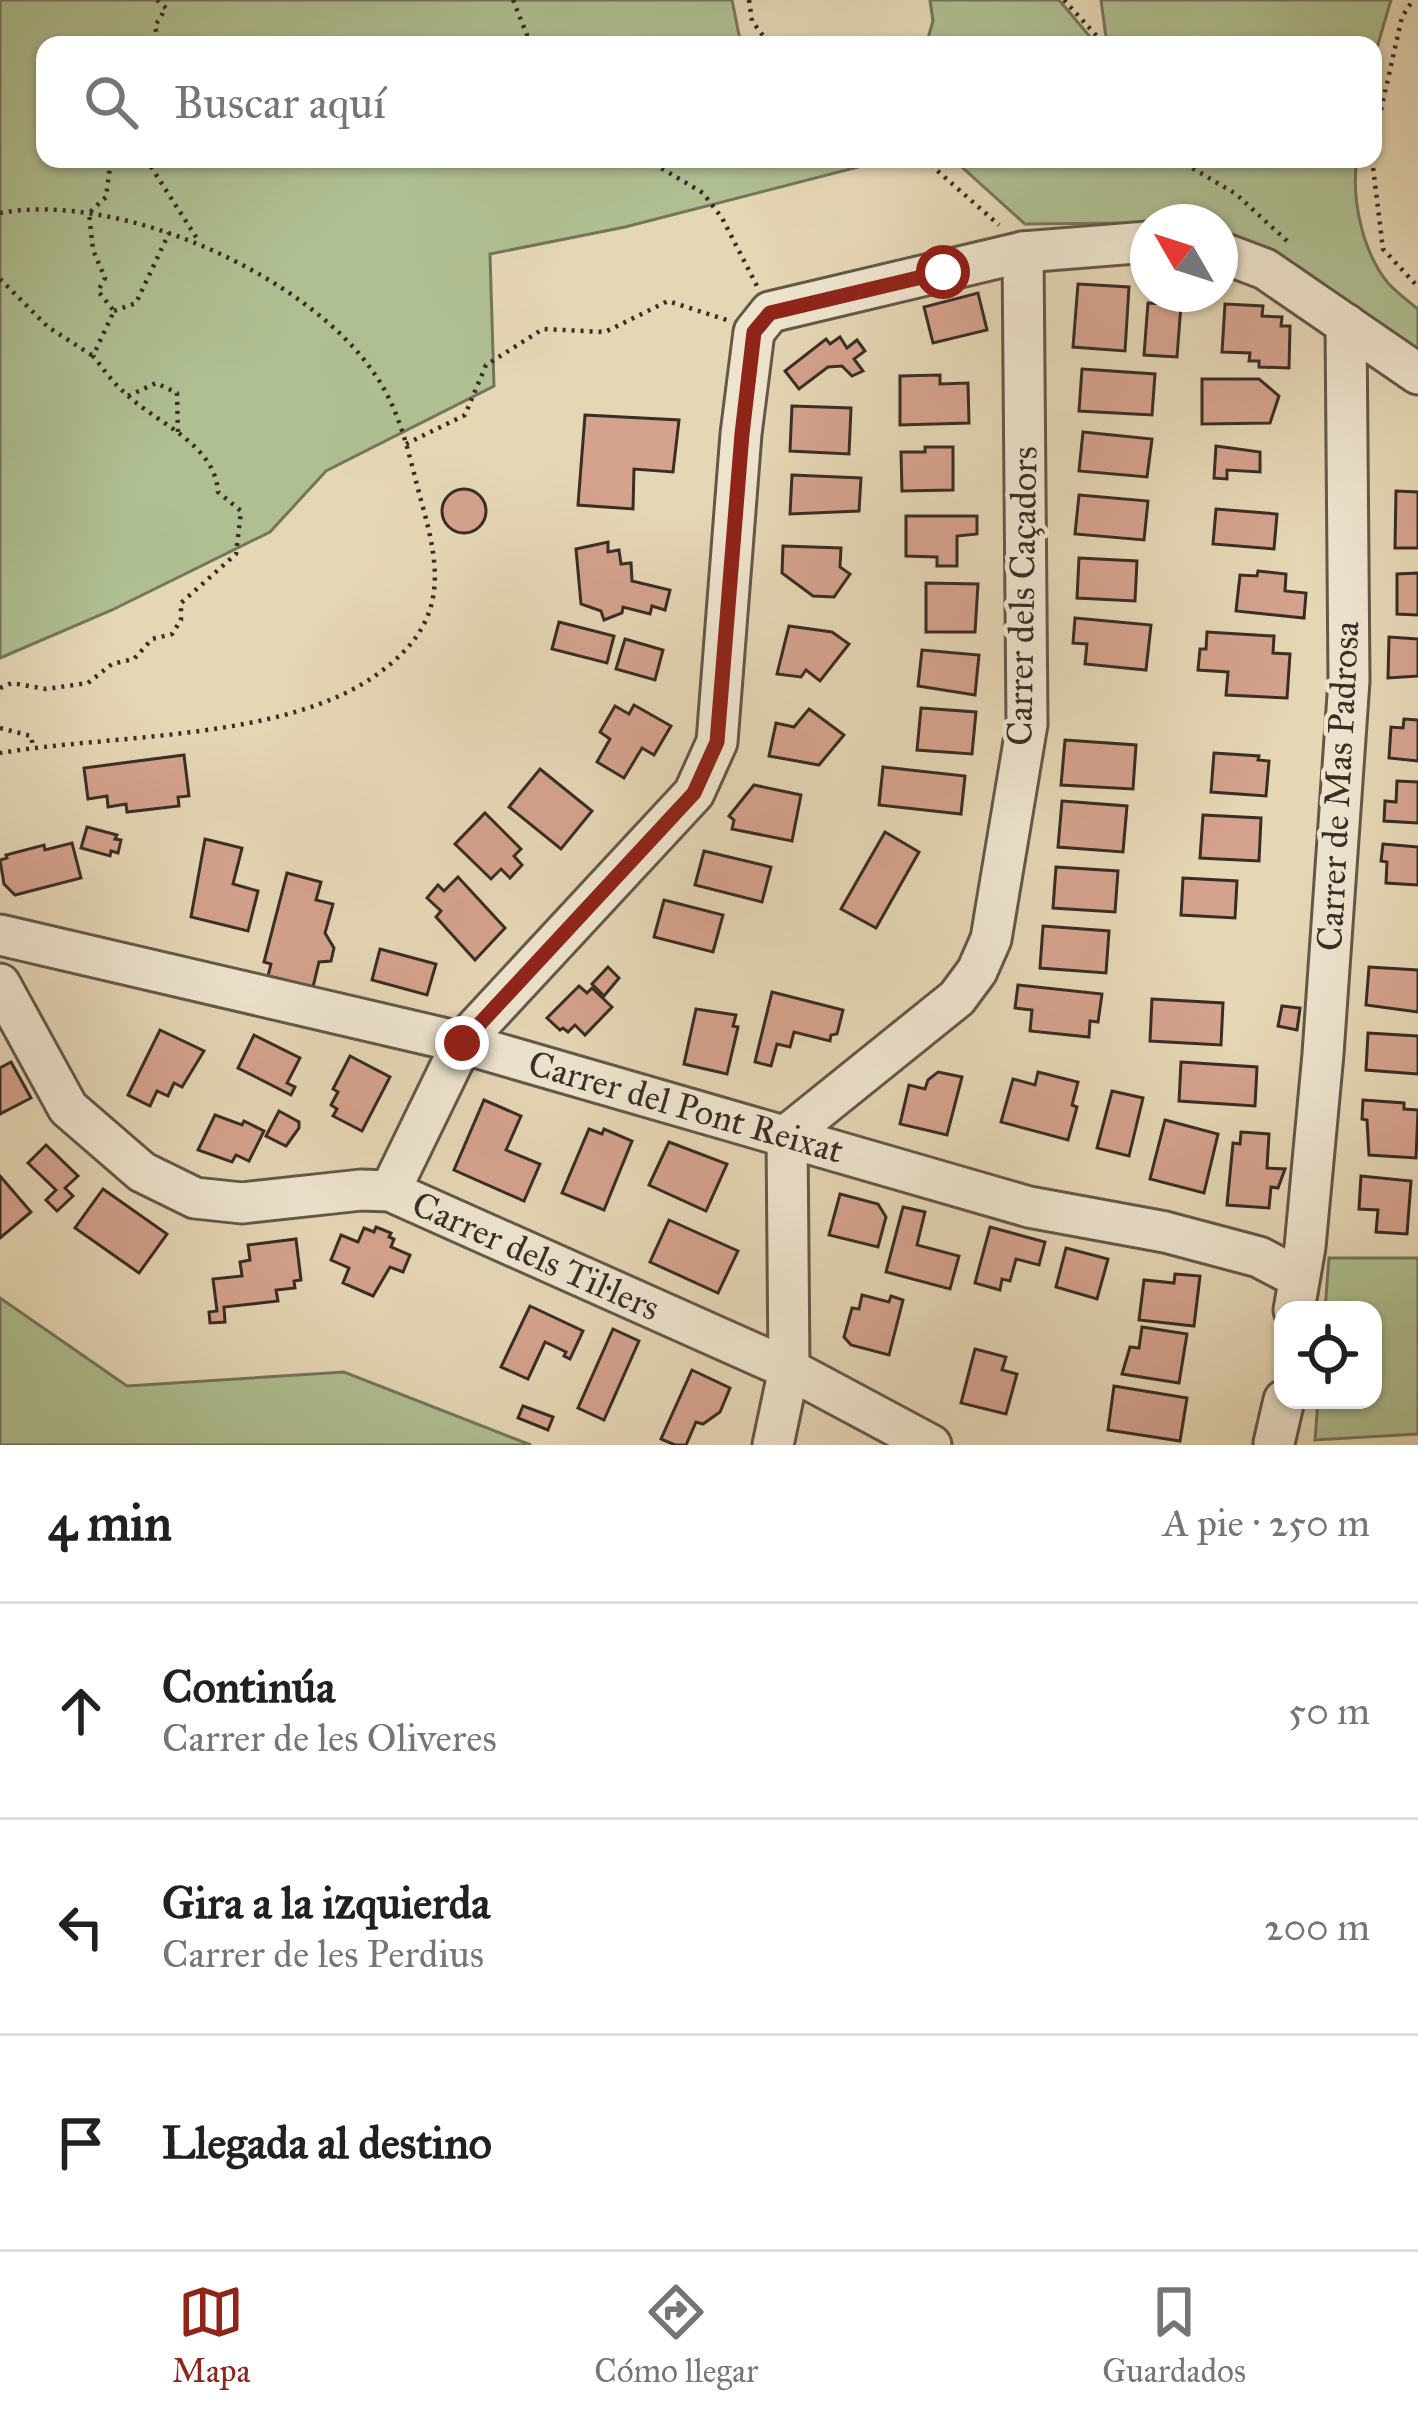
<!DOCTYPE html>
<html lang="es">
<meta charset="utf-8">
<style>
:root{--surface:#fff;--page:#f2f2f2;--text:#202124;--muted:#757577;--line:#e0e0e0;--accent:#8f2418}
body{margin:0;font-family:"IM FELL Great Primer",serif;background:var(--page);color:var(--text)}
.controls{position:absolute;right:36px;bottom:36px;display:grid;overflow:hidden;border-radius:24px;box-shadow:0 3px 9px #0004}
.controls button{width:108px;height:108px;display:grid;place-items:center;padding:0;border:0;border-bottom:3px solid var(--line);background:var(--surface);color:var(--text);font:60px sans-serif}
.compass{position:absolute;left:1130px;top:204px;width:108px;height:108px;border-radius:50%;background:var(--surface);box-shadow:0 3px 9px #0004;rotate:309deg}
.stop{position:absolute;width:36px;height:36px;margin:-27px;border:9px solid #8f2418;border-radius:50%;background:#fff}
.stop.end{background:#8f2418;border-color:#fff;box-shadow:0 3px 12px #0008}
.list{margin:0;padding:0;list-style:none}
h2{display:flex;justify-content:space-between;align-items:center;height:156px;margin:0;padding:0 48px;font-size:51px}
h2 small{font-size:39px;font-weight:400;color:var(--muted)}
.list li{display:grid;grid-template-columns:78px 1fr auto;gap:36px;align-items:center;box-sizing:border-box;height:216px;padding:0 48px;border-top:3px solid var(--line)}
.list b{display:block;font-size:45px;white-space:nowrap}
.list p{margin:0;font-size:39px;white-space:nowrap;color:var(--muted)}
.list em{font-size:39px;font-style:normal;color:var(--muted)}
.icon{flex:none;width:66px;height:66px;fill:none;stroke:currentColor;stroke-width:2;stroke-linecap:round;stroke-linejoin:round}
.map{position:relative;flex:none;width:1418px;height:1445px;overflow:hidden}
.search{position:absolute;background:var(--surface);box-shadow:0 3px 9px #0004;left:36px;right:36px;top:36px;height:132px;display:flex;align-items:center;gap:30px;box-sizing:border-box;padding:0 42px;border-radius:24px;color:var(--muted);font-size:45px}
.sheet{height:804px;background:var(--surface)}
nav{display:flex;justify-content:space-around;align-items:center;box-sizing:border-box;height:168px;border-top:3px solid var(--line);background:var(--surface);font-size:33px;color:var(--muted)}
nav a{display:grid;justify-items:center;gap:6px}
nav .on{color:var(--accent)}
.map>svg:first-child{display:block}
.green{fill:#afbf91;stroke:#74765c;stroke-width:3}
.building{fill:#d5a28d;stroke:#392d27;stroke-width:3}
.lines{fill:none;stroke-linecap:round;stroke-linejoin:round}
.minor-casing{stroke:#64574a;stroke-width:45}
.path{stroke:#392d27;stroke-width:4.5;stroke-dasharray:3 6;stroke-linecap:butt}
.minor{stroke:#eee4ce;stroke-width:39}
.route{stroke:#8f2418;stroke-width:15}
.labels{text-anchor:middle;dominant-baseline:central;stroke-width:9;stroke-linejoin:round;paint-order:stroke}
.street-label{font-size:36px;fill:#392d27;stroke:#eee4ce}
</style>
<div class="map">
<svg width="1418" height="1445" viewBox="0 0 1418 1445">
<rect width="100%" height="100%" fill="#e5d6b4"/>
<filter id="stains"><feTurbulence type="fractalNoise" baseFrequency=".00167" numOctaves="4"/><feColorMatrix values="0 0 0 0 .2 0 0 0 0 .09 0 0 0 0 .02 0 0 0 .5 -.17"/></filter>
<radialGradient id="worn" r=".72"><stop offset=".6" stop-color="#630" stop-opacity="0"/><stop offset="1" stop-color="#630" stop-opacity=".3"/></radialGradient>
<g class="green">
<polygon points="0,0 732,0 741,45 45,45 45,159 885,160 625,227 490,254 494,386 326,471 270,532 112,610 0,658"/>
<polygon points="930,0 1059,0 1097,45 926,45 933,21"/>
<polygon points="1101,0 1391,0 1373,61 1373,45 1107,45"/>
<path d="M 953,159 L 1357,159 C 1351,198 1362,251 1388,283 C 1396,292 1408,301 1418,309 L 1418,350 L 1319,283 L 1220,230 L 1220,222 L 1025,224 Z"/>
<polygon points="1329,1258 1418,1258 1418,1434 1315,1440 1318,1400 1373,1400 1373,1310 1325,1310"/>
<polygon points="0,1298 127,1386 344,1372 531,1445 0,1445"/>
</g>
<g class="building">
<polygon points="1078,284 1129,287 1125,351 1073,347"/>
<polygon points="978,293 987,330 933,343 924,307"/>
<polygon points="1148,303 1181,305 1177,357 1144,355"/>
<polygon points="1225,304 1263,306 1262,316 1282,317 1281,326 1290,326 1289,368 1259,367 1259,361 1249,361 1250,353 1222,352"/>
<polygon points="840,337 847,348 857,340 865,351 854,359 863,371 852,376 842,366 828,367 799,389 785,371 826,339 830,344"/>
<polygon points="1082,369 1155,374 1152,415 1079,411"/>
<polygon points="940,375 940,384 968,383 969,423 900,425 900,376"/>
<polygon points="1202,379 1259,379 1279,396 1270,423 1202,424"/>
<polygon points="792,406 851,408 849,454 790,451"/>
<polygon points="585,415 679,420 673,472 634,469 633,509 578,505"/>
<polygon points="1083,432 1152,439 1147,477 1079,471"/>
<polygon points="1216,446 1260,452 1260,472 1227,470 1227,479 1214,478"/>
<polygon points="925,447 953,447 953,490 902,491 901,452 925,452"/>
<polygon points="792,475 861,478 859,511 790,514"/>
<circle cx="464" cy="511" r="22"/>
<polygon points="1396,491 1418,492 1418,548 1395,548"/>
<polygon points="1079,495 1148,501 1144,540 1075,534"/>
<polygon points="1216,509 1277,514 1274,549 1213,544"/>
<polygon points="906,516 977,516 977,534 957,536 957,566 937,566 937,557 906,556"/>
<polygon points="608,542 608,552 619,550 621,564 631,563 632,581 670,590 665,610 652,606 650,614 623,607 622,613 604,620 601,611 581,604 576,549"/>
<polygon points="783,546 841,548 840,567 850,574 834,597 813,596 782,573"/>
<polygon points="1079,558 1137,561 1135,601 1077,598"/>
<polygon points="1258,571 1286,574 1285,591 1306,593 1304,618 1236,611 1240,575 1257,576"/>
<polygon points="1418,573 1418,615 1397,614 1397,574"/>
<polygon points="926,583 978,584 975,632 926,632"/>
<polygon points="1075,618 1151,625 1146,670 1085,664 1087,644 1073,643"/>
<polygon points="559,622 614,636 607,663 552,649"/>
<polygon points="789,626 832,632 849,644 820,681 806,670 801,677 777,674"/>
<polygon points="1207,632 1274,636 1273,653 1290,654 1287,698 1226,695 1228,672 1198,670 1200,649 1206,649"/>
<polygon points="1389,637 1418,639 1418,676 1388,678"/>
<polygon points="625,639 663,650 655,680 616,669"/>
<polygon points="922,650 979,655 975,695 918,686"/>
<polygon points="634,705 671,726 654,755 642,748 624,778 597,762 610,739 600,732 615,706 629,714"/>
<polygon points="921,708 976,712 972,754 917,750"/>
<polygon points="809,709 844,735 819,765 769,756 776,723 794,727"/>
<polygon points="1404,719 1418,720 1418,761 1389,758 1391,727 1403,728"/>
<polygon points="1065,740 1136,745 1133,789 1061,785"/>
<polygon points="1214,753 1259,756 1258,760 1269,761 1266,796 1211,792"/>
<polygon points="184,755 189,796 178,797 179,806 127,812 126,804 108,807 107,796 88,799 84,768"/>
<polygon points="883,767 965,776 961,814 879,805"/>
<polygon points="540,769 592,811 561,849 509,807"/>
<polygon points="1397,781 1418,782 1418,823 1384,821 1385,801 1396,802"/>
<polygon points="754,785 801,795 792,841 732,829 734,820 729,816"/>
<polygon points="1062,801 1127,806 1123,852 1058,847"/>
<polygon points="485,813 521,849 514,856 522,865 510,878 501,869 491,879 455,844"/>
<polygon points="1203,815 1261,818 1259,861 1200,858"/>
<polygon points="87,827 117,835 115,839 121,840 118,853 111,851 110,856 81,848"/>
<polygon points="885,832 919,852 876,928 841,909"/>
<polygon points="205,839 242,848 233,884 258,891 248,931 191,917"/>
<polygon points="72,843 81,878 15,895 4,884 0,860 7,858 6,855 44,845 45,850"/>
<polygon points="1383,844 1418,847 1418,885 1386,883 1387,862 1381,861"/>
<polygon points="704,851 771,867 762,902 695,885"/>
<polygon points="1056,867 1118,871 1115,912 1053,908"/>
<polygon points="287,873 321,882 316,900 333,904 325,933 334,948 331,961 319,962 313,987 268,976 271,964 264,962"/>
<polygon points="458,877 505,928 475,960 436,917 441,911 427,898 438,885 444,891"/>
<polygon points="1183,878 1237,881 1235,918 1181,915"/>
<polygon points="664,900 723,915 713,952 654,937"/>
<polygon points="1043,926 1109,931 1106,973 1040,968"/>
<polygon points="380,949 436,964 427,995 372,980"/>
<polygon points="608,967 619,978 604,996 592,984"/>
<polygon points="1369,967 1418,970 1418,1012 1366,1005"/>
<polygon points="1018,985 1102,994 1098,1022 1090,1021 1089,1037 1030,1031 1032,1010 1015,1008"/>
<polygon points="579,986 587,993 592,988 612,1007 585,1035 575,1025 568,1032 563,1028 560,1030 547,1018"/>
<polygon points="772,992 843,1010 837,1034 831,1035 830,1041 794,1032 790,1047 777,1044 771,1066 755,1062"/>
<polygon points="1152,999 1223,1003 1221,1045 1150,1041"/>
<polygon points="1282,1006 1300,1008 1297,1030 1278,1026"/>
<polygon points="696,1009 736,1015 733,1026 738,1027 727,1074 684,1064"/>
<polygon points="160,1030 204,1051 182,1087 174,1083 168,1096 157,1091 150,1106 128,1095"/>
<polygon points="1368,1033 1418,1036 1418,1074 1366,1070"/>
<polygon points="254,1035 300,1058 287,1083 295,1087 291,1095 238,1068"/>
<polygon points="350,1056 390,1077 362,1131 333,1116 337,1109 331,1105 338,1092 333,1089"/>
<polygon points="11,1062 31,1098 0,1114 0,1068"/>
<polygon points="1181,1062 1257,1067 1255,1106 1179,1101"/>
<polygon points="938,1072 962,1077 947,1135 900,1124 909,1085 925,1089 928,1080"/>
<polygon points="1038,1072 1078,1082 1072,1105 1077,1107 1068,1140 1001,1122 1013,1079 1035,1085"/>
<polygon points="1112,1091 1143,1098 1129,1156 1097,1148"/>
<polygon points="484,1100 521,1116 506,1150 540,1164 524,1201 454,1170"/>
<polygon points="1363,1100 1404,1103 1404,1109 1418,1110 1416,1158 1369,1155 1367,1120 1362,1119"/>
<polygon points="279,1111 299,1122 299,1128 286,1146 266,1136"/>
<polygon points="215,1115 242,1125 244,1121 264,1131 249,1161 236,1155 232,1162 198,1150"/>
<polygon points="1165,1120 1218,1134 1204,1193 1150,1179"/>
<polygon points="589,1129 602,1134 604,1129 632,1141 604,1210 562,1193"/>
<polygon points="1241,1132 1269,1134 1267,1168 1285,1169 1278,1188 1271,1187 1269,1208 1227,1205 1233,1143 1240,1144"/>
<polygon points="669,1142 727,1164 706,1211 649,1185"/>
<polygon points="46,1145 78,1176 65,1188 73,1196 57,1211 46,1200 56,1190 28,1163"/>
<polygon points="0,1176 31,1212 0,1238"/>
<polygon points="1361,1176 1411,1181 1407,1234 1376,1232 1378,1210 1359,1209"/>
<polygon points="103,1189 167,1234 139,1273 75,1228"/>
<polygon points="840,1194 878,1204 886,1217 878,1247 829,1235"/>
<polygon points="903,1207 925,1212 917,1245 959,1256 950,1289 886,1272"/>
<polygon points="669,1220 738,1251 718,1293 650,1262"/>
<polygon points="376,1227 391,1233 389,1237 394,1239 391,1247 410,1255 403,1272 390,1267 373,1296 343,1283 349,1268 331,1260 341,1235 358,1242 364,1228 374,1232"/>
<polygon points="990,1227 1045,1242 1039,1265 1016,1259 1010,1281 1002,1279 1000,1290 975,1283"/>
<polygon points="296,1239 301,1280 294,1281 295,1288 276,1290 278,1301 224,1307 225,1322 210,1323 209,1312 217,1311 213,1279 242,1276 240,1262 250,1260 248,1245"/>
<polygon points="1066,1248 1108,1259 1097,1299 1056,1287"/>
<polygon points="1175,1274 1200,1276 1194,1326 1139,1320 1144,1280 1174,1283"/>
<polygon points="862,1295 889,1302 891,1296 903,1300 889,1355 851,1345 844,1337 852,1308 859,1309"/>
<polygon points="530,1306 583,1331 570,1359 564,1356 566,1352 545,1342 528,1379 501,1367"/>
<polygon points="1142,1327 1187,1334 1179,1383 1122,1374 1130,1347 1139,1348"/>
<polygon points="613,1329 639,1341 604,1420 578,1408"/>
<polygon points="975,1349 1006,1357 1002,1370 1017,1374 1006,1414 961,1403"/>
<polygon points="692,1370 730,1388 720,1412 703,1424 696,1422 686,1445 675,1445 661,1439"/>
<polygon points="1114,1386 1187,1398 1180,1441 1108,1430"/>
<polygon points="523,1406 553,1417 548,1430 518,1418"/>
</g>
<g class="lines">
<defs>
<g id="minor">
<polyline points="1220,252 1265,269 1418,374"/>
<polyline points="0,935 451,1040 1029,1207 1165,1232 1259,1257 1297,1277"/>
<polyline points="0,984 68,1108 142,1172 195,1198 242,1203 361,1190 390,1191 789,1369 931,1445"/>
<polyline points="787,1135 957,998 977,971 991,939 1027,724 1023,252"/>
<polyline points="390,1191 462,1043 694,793 717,742 741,434 754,332 770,312 1023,252 1148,242"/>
<polyline points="1294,1310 1305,1247 1323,1054 1349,681 1346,324"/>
<polyline points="1274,1443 1284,1400"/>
<polyline points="773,1445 789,1369 787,1135"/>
</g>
</defs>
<use href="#minor" class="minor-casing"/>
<g class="path">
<polyline points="157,0 166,8 155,26 159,45"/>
<polyline points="513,0 531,45"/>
<polyline points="749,0 752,21 770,45"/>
<polyline points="1064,0 1105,45"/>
<polyline points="1373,145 1402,17 1413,0"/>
<polyline points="146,159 198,240"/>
<polyline points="646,159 703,193 722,218 757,286"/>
<polyline points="924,159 999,225"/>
<polyline points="1177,159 1236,194 1287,241"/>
<polyline points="1372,159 1383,249 1418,287"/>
<path d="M 0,213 C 120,191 309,275 376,376 C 402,414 410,460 422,504 C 442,575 446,624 379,673 C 287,741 112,734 0,753"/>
<polyline points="0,279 48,327 93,356"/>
<polyline points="114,311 136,303 169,233"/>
<polyline points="128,396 156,383 177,393 178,433"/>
<polyline points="406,444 465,415 486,365 543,329 605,332 668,301 727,320"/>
<path d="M 0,688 L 12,683 L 46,689 L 88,683 L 112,664 L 134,659 L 152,639 L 172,634 L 181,620 L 181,603 L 236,554 L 241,511 L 218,492 C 215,443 155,423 124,392 C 112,382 103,368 93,356 L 114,311 L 98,291 L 105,278 L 93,250 L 89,213 L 106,197 L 111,159"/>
<polyline points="0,728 31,736 33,746"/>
</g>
<use href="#minor" class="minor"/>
</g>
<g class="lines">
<polyline class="route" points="462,1043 694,793 717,742 742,434 754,332 770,313 943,272"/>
</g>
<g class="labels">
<g class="street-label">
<text transform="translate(1022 596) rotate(-89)">Carrer dels Caçadors</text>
<text transform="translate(1338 786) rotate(-87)">Carrer de Mas Padrosa</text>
<text transform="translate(686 1107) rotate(16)">Carrer del Pont Reixat</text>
<text transform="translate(536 1256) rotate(24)">Carrer dels Til·lers</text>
</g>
</g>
<rect width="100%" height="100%" filter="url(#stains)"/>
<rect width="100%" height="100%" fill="url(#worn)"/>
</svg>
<div class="controls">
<button><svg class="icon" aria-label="locate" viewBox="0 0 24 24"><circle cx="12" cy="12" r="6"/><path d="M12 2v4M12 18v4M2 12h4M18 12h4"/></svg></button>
</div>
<svg class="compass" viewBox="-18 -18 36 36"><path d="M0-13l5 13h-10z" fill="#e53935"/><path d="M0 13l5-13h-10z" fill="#757577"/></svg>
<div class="stop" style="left:943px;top:272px"></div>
<div class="stop end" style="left:462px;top:1043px"></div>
<div class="search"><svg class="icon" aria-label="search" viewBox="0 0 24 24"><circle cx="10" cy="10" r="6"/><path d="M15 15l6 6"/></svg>Buscar aquí</div>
</div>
<section class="sheet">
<h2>4 min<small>A pie · 250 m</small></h2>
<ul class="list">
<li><svg class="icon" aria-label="ahead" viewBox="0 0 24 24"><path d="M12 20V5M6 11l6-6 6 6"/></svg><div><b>Continúa</b><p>Carrer de les Oliveres</p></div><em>50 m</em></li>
<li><svg class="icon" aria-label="left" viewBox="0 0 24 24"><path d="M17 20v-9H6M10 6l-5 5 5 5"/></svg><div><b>Gira a la izquierda</b><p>Carrer de les Perdius</p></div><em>200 m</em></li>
<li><svg class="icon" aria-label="arrive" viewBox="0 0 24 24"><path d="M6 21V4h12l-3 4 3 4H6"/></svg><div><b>Llegada al destino</b></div></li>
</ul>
</section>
<nav>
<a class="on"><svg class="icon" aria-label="map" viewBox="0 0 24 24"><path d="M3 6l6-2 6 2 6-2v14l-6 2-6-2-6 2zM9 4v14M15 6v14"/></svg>Mapa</a>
<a><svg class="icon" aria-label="directions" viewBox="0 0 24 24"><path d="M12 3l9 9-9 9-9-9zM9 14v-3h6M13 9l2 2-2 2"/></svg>Cómo llegar</a>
<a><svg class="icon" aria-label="saved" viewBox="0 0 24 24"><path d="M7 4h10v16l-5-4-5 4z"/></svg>Guardados</a>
</nav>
